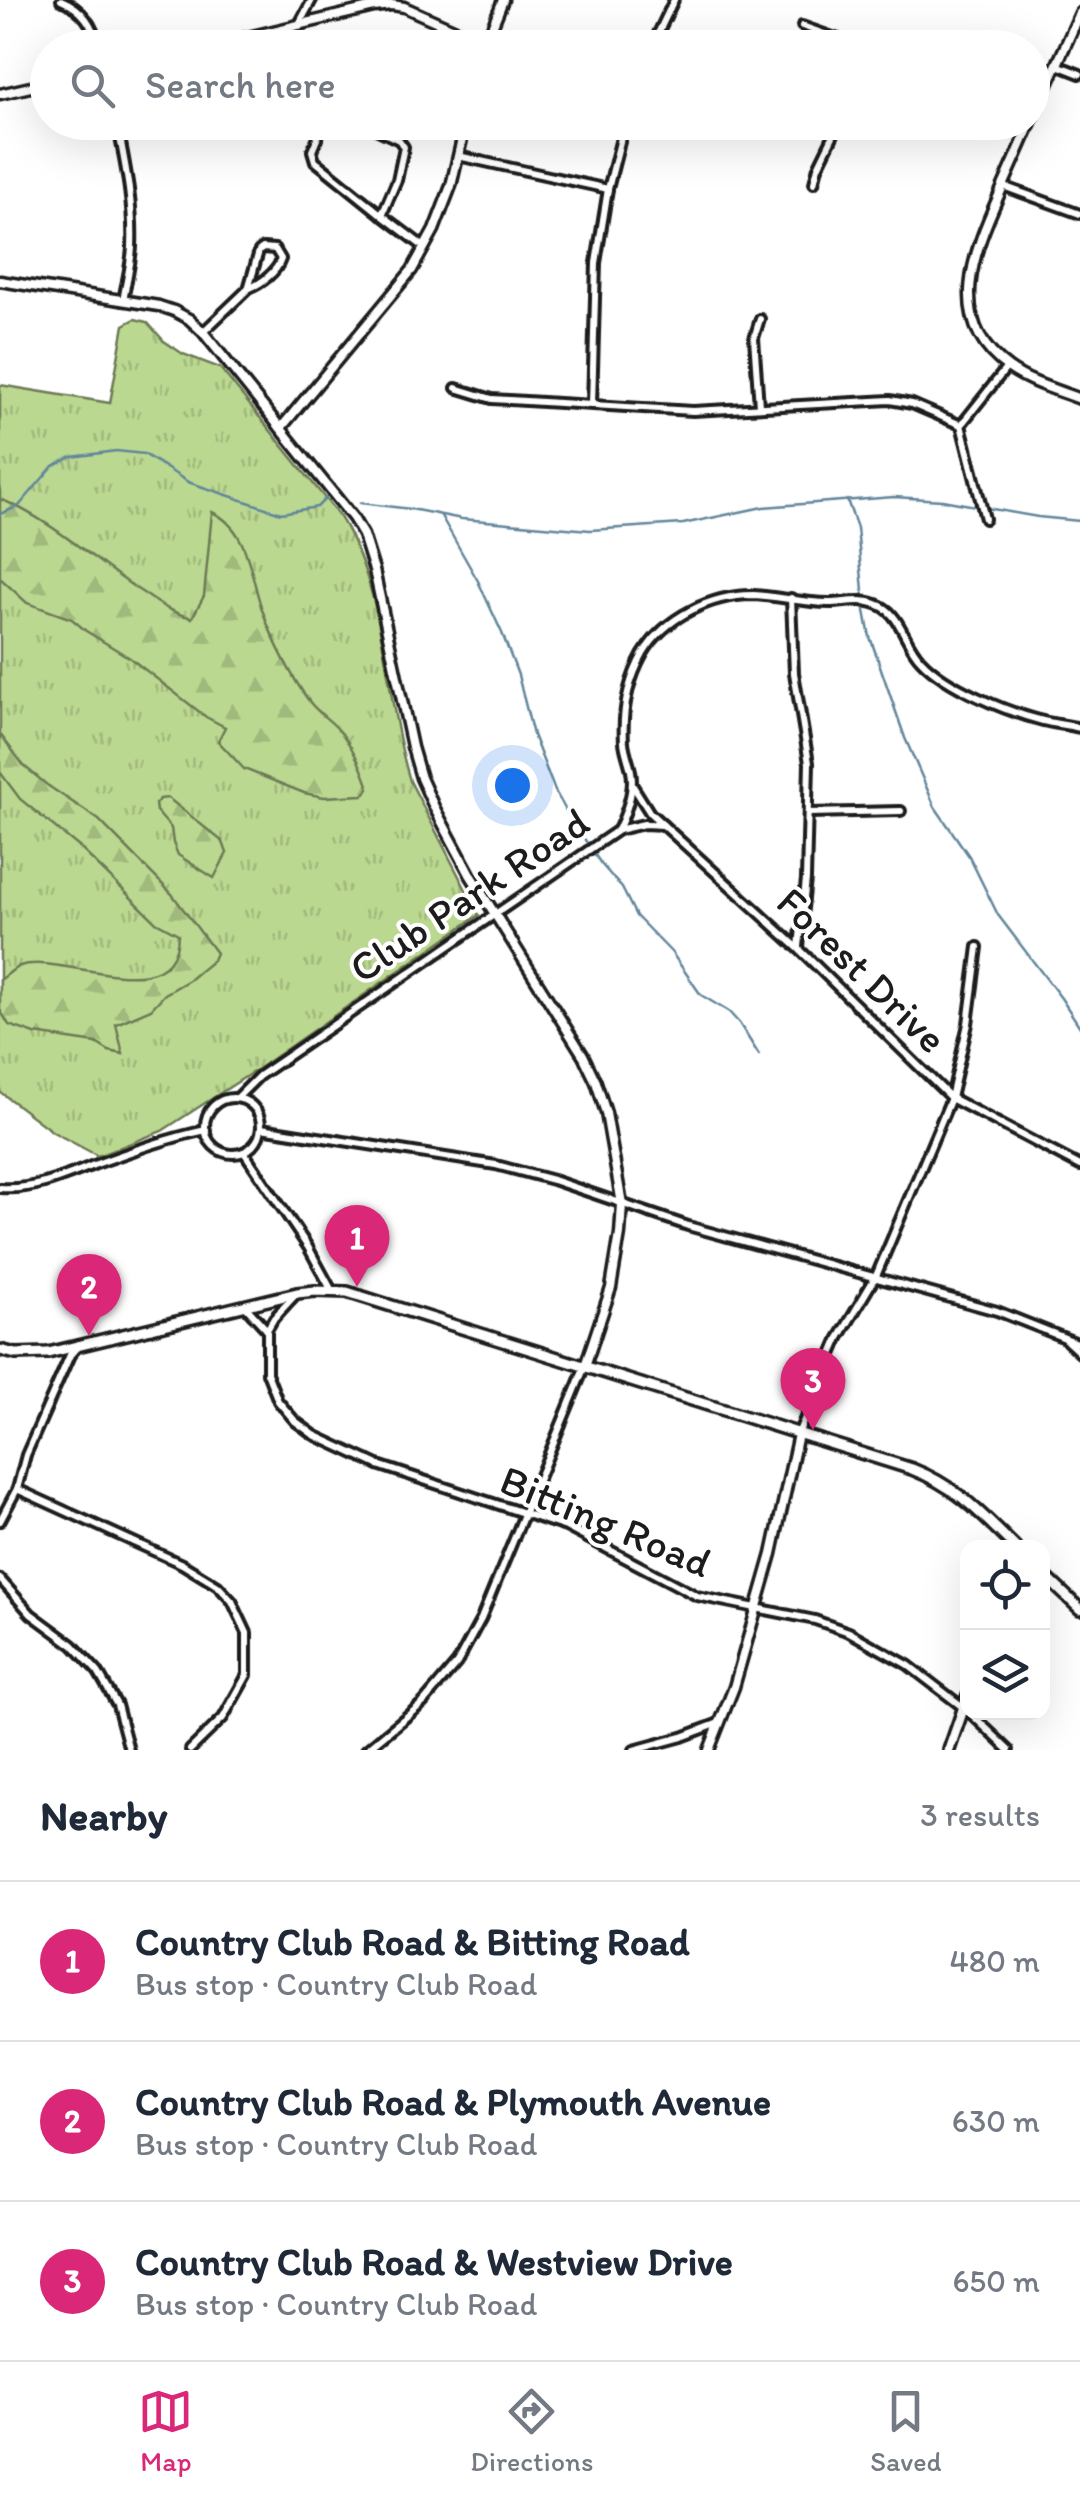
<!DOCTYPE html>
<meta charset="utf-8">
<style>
:root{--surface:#fff;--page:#f2f2f3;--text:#1f2937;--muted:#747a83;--line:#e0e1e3;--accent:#db2777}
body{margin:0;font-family:Itim,sans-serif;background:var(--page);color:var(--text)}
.controls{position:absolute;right:30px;bottom:30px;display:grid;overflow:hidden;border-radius:20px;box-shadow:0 10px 40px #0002}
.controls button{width:90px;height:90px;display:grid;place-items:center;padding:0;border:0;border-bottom:2px solid var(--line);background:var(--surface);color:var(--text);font:50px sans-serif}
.you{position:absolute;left:512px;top:785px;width:35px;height:35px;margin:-25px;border:8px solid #fff;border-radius:50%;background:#1a73e8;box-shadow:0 0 0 15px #1a73e833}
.badge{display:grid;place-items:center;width:65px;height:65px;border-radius:50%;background:var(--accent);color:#fff;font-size:32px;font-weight:700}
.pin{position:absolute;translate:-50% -82px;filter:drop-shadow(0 2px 5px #0008)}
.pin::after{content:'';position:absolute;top:52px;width:35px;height:30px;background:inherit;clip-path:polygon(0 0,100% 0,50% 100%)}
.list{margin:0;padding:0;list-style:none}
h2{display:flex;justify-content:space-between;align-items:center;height:130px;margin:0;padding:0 40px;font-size:42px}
h2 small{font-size:32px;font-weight:400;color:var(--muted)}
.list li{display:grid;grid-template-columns:65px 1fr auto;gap:30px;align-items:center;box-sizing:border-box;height:160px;padding:0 40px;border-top:2px solid var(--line)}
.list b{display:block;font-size:38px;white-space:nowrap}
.list p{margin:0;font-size:32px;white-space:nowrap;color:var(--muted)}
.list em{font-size:32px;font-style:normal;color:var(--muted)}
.icon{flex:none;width:55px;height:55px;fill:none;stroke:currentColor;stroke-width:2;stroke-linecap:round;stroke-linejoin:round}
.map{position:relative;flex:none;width:1080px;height:1750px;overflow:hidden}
.search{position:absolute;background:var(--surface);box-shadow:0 10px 40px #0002;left:30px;right:30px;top:30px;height:110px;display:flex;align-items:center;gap:25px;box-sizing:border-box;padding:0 35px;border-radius:55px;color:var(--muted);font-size:38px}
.sheet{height:610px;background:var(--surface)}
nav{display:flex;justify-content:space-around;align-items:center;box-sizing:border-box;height:140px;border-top:2px solid var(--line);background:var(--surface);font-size:28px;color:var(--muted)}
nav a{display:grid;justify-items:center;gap:5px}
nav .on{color:var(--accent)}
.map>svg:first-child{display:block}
.grass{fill:url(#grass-tufts);stroke:#6c7a56;stroke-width:2.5}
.forest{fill:url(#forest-firs);stroke:#6c7a56;stroke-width:2.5}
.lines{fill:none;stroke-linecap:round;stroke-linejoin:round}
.stream{stroke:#62869b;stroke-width:2.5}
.minor-casing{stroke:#1c1c1c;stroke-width:14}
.tertiary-casing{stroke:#1c1c1c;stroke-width:15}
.secondary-casing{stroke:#1c1c1c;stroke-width:16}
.minor{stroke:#fff;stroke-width:6}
.tertiary{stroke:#fff;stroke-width:8}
.secondary{stroke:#fff;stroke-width:9}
.labels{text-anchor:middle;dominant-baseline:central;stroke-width:8;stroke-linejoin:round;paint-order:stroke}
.street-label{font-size:42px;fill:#1c1c1c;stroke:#fff}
</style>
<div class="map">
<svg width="1080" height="1750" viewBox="0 0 1080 1750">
<defs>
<pattern id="grass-tufts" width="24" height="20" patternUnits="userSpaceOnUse" patternTransform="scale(2.5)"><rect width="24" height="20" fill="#bbd890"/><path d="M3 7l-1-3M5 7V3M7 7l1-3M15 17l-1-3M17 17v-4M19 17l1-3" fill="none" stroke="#a0b97c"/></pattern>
<pattern id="forest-firs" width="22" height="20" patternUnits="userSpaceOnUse" patternTransform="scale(2.5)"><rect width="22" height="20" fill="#bbd890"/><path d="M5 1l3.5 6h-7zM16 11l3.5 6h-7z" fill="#a0b97c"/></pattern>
</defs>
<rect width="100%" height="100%" fill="#fff"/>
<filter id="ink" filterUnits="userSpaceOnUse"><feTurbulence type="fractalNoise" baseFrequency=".01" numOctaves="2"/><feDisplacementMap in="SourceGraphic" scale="20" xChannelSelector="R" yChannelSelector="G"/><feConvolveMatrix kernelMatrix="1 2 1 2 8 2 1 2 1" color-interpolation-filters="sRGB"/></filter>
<g filter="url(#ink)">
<path class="grass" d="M 135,319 L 147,322 L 164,341 L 183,354 L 220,368 L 340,517 C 388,595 384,695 410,781 L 479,915 L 259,1068 L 162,1131 L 98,1156 L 53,1132 L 0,1092 L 0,385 L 110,403 L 124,325 Z"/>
<g class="forest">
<path d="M 0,499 C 50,519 92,559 137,589 C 157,602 168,612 192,618 L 204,596 L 212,512 C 250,529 250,578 263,612 C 272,638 292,678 309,701 C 316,711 327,718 336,727 C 352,744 362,767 369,788 L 363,795 L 324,797 L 304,793 L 244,769 L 218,741 L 225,727 L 206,717 L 130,658 L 86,631 L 72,619 L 27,603 L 0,578 Z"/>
<path d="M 0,734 L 24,766 L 47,785 L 99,820 L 172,894 L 216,953 L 213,960 L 189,980 L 165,994 L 151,1009 L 116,1024 L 123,1054 L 109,1051 L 96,1043 L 35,1034 L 9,1025 L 0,1010 L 0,980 C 6,976 13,969 20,966 C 61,952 177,1013 178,934 L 156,922 L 79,847 L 20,799 L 0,772 Z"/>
<polygon points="168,798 223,842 227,853 214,878 178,855 173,843 171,828 156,811 155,804 160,799"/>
</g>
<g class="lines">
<g class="stream">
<polyline points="847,500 857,528 865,611 870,637 905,738 935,807 969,856 998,915 1061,998 1080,1027"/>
<polyline points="360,503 411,509 462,519 590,530 683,524 763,507 894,497 942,500 1038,517 1080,521"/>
<polyline points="0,514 19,506 53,466 72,457 116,451 144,454 188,482 281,513 317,507 326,498"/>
<polyline points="441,516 478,581 502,633 518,675 533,735 555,791 569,816 601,864 622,888 636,916 672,953 701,995 729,1012 739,1023 759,1055"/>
</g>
<defs>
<g id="minor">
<path d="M 61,0 C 83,9 93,25 99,48"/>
<polyline points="299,24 312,0"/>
<polyline points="802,26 864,48"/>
<polyline points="651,48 674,0"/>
<polyline points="1057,65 1080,74"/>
<path d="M 117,122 C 125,164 134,204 132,247 C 131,265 126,283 123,301"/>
<polyline points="324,122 312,151 315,161 382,215 397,180 404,147 399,140 361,122"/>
<polyline points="458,156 608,189"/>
<polyline points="814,183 818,167 840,122"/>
<polyline points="1003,186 1080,214"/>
<polyline points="382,215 424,247"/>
<path d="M 203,332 L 248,289 L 259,251 L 263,248 L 275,249 L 281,259 C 277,272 261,284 248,289"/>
<polyline points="456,388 492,399 693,411 890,400 912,404 961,425"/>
<polyline points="592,404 596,263 608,189 625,122"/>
<polyline points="759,406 754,338 760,319"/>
<polyline points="961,425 985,519"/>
<polyline points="961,425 1007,367"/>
<polyline points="791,598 794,673 809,763 806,879 799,947"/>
<polyline points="633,786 650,813 799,949 951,1098 1080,1166"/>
<polyline points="808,813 901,811"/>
<polyline points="618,830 644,824 663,825"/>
<path d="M 237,1098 L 259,1076 L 618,830 C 626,813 635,790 631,771 C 629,761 625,752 624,742 C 622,711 628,681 643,654 C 665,617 711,595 753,595 C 778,596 803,603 829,603 C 847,603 864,597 881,606 C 901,616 905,644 921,660 C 946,687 1007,712 1043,721 C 1055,724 1068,725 1080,728"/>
<circle cx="233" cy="1126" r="28"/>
<polyline points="261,1128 496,1165 553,1180 688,1226 997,1311 1080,1344"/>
<polyline points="244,1152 308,1247 332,1291"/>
<path d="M 0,1188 C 35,1191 67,1175 99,1163 C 135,1150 169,1138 206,1130"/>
<polyline points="297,1293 274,1318 267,1330 267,1373 278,1401 295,1421 314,1435 378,1465 566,1527 697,1596 815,1620 849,1632 908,1665 968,1711"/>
<polyline points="245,1306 267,1330"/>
<polyline points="1067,1341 1080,1353"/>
<polyline points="798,1434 839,1338 876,1276 951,1098 968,1024 978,947"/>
<polyline points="17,1489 182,1564 218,1586 232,1601 247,1633 247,1675 223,1718 190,1750"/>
<polyline points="0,1521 17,1489 26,1455 70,1355 77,1347"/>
<polyline points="0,1579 31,1614 73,1645 98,1672 117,1705 129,1750"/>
<polyline points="969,1712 1009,1750"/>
<polyline points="366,1750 423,1703 457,1663 481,1619 585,1366"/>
<polyline points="634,1750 682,1737 719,1723"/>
</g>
<g id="tertiary">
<polyline points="484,47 503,0"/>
<polyline points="202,48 374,7 392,5 404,7 485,43"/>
<polyline points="0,94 48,83"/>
<polyline points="1032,120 1080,13"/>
<path d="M 1031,122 C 1021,146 1010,170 1000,193 C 974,251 944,322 1009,368 C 1030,383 1057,390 1080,399"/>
<polyline points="0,281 159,306 174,311 189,319 203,332 353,518 363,535 374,570 412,747 421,778 434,807 471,876 583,1055 596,1082 606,1113 622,1204 620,1234 611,1288 585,1366"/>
<polyline points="281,428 412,270 434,230 451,186 466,122"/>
<polyline points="709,1750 734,1687 772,1554 798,1434"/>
</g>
<g id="secondary">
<path d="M 0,1350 L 16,1354 L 48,1353 L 297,1293 L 315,1291 L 347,1292 L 912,1469 C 958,1487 981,1514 1016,1548"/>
<polyline points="1042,1573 1080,1609"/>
<polyline points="949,1750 968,1695"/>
</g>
</defs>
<use href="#minor" class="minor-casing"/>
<use href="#tertiary" class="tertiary-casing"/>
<use href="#secondary" class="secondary-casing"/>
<use href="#minor" class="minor"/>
<use href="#tertiary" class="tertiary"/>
<use href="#secondary" class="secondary"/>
</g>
</g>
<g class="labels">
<g class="street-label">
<text transform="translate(469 895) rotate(-34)">Club Park Road</text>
<text transform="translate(862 970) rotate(44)">Forest Drive</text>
<text transform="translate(606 1521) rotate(23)">Bitting Road</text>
</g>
</g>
</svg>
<div class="controls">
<button><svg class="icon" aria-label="locate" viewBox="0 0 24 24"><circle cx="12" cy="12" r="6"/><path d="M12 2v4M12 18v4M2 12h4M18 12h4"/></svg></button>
<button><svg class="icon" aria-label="layers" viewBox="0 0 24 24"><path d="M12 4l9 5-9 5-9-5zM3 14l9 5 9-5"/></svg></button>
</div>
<div class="you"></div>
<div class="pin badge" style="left:357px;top:1287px">1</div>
<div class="pin badge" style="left:89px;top:1336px">2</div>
<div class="pin badge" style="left:813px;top:1430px">3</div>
<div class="search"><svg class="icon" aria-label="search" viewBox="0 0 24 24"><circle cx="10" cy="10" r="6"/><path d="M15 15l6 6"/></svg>Search here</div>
</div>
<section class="sheet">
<h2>Nearby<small>3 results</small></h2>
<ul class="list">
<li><span class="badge">1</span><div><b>Country Club Road &amp; Bitting Road</b><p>Bus stop · Country Club Road</p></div><em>480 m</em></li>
<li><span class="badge">2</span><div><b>Country Club Road &amp; Plymouth Avenue</b><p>Bus stop · Country Club Road</p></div><em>630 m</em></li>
<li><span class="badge">3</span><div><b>Country Club Road &amp; Westview Drive</b><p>Bus stop · Country Club Road</p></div><em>650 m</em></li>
</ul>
</section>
<nav>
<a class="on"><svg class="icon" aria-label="map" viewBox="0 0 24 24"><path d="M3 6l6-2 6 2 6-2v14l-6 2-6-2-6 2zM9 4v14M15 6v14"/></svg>Map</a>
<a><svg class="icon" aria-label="directions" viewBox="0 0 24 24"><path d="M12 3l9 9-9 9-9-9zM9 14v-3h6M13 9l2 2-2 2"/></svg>Directions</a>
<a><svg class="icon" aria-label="saved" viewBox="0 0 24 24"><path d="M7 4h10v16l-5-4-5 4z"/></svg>Saved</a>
</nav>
